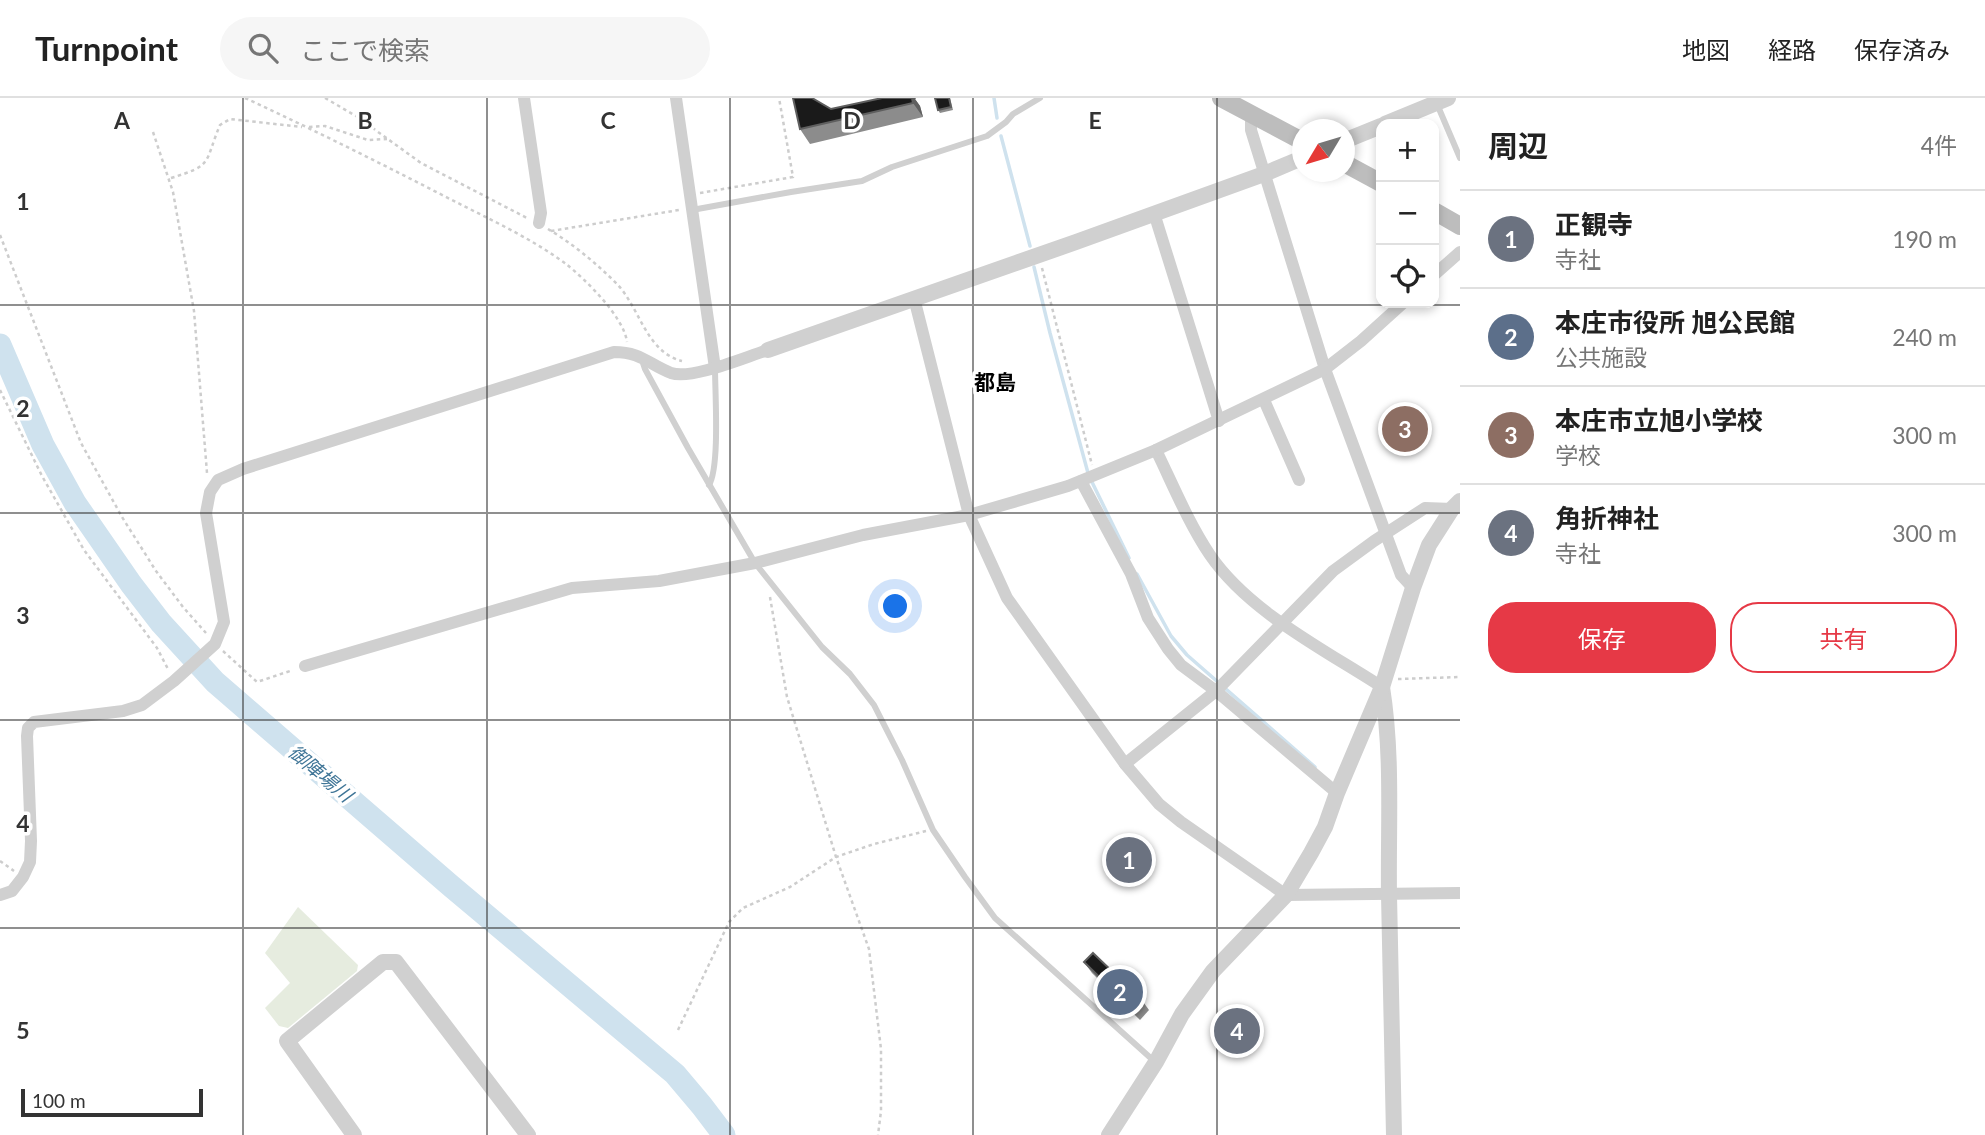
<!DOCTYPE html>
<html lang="ja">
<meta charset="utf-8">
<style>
:root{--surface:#fff;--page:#f6f6f6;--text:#222;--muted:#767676;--line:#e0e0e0;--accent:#e63946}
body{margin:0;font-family:Lato,"Noto Sans JP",sans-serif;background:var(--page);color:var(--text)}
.controls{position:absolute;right:21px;top:21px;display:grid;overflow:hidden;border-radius:14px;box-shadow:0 4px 10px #0003}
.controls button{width:63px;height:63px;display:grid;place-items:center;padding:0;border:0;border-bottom:2px solid var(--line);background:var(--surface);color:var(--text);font:35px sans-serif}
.compass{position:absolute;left:1292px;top:21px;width:63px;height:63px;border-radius:50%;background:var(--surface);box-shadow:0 4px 10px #0003;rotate:232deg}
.scale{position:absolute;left:21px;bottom:18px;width:182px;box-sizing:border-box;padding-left:7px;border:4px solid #333;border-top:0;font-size:19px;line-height:24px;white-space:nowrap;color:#333;-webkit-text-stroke:5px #fff;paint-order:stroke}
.you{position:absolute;left:896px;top:509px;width:24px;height:24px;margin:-18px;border:5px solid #fff;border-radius:50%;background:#1a73e8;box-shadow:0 0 0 10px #1a73e833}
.badge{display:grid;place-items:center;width:46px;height:46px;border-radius:50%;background:var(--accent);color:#fff;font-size:23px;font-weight:700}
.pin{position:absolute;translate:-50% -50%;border:4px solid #fff;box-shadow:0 2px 7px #0006}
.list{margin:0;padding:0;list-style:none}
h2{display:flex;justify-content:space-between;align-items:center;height:91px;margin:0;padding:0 28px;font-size:30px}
h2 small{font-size:23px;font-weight:400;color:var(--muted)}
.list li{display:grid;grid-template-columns:46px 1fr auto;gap:21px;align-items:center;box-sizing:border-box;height:98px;padding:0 28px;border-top:2px solid var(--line)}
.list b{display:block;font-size:26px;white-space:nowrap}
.list p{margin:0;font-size:23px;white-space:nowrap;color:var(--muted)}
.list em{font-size:23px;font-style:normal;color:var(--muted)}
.actions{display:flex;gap:14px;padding:21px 28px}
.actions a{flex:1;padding:16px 0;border:2px solid var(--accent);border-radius:28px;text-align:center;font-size:24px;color:var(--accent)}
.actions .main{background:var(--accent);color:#fff}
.icon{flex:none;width:38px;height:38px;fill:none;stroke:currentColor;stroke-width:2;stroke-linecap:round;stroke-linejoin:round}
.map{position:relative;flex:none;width:1460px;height:1037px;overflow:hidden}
header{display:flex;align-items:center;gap:42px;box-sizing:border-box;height:98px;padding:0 35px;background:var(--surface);border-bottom:2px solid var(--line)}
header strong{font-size:33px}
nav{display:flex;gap:38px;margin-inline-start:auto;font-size:24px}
.search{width:490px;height:63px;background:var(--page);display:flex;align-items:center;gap:18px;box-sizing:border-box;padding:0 24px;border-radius:38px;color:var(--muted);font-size:26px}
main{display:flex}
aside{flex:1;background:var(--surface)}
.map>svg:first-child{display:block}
.green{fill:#e6ecdf}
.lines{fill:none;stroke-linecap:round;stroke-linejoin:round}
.stream{stroke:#cfe2ee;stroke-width:3.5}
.river{stroke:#cfe2ee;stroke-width:23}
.path{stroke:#cdcdcd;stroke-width:2.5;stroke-dasharray:3.5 3.5;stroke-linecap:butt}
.service{stroke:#d0d0d0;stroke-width:6}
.minor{stroke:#d0d0d0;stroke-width:12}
.tertiary{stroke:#d0d0d0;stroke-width:16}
.secondary{stroke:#bdbdbd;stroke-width:18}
.wall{fill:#8c8c8c}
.shaded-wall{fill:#5f5f5f}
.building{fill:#1a1a1a;stroke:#5f5f5f;stroke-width:2}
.grid{fill:none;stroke:#333;stroke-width:2;stroke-opacity:0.55}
.labels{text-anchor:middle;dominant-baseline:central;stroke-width:7;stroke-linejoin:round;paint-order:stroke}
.water-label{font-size:19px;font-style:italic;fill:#3f7597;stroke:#fff}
.quarter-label{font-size:21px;font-weight:bold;fill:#000;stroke:#fff}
.grid-label{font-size:23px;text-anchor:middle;font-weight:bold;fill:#333;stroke:#fff;stroke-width:7;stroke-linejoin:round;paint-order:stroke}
</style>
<header>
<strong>Turnpoint</strong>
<div class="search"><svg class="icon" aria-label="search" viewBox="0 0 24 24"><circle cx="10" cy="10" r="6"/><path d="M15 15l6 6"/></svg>ここで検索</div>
<nav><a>地図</a><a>経路</a><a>保存済み</a></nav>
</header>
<main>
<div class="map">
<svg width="1460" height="1037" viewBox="0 0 1460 1037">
<rect width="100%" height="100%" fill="#fff"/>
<polygon class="green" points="298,809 358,867 357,873 288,930 279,928 265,910 290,885 265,855"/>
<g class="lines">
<g class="stream">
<polyline points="994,0 997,20"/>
<polyline points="1001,38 1030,148"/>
<polyline points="1034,169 1050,235 1088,375"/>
<polyline points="1091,382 1129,460"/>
<polyline points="1137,476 1171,538 1187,557 1315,669"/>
</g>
<polyline class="river" points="0,247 43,347 75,405 131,486 161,525 215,584 451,788 675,976 702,1008 724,1037"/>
<g class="path">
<path d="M 245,0 C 314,32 382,66 450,101 C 489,121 531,140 566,166 C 585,181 624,219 627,244"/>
<polyline points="325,0 356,18 421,65 527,120"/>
<polyline points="309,29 325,28 368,42 387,41"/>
<polyline points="153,34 173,94 194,213 207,375"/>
<path d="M 171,80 C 214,67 204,65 220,27 L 230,21 L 302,29"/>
<polyline points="700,95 793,79 779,0"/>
<path d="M 548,131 C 573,146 596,165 617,186 C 640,210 646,254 682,263"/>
<polyline points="551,133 679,112"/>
<polyline points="0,137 81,345 122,419 156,473 183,509 206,535"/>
<polyline points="1042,170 1092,367"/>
<polyline points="0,292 42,378 84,452 157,550 169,573"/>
<polyline points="770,499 787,599 836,759 869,851 881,951 881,1013 878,1037"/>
<polyline points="223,553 257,584 293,572"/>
<polyline points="1398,581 1460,579"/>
<polyline points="0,763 14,773"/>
<polyline points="678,932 729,824 743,810 790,789 836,759 874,746 926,733"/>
</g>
<g class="service">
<polyline points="1437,6 1460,60"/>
<polyline points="692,112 791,94 862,83 892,69 987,38 1006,24 1013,16 1040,0"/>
<polyline points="642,262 645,271 688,350 755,465 822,549 850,576 874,607 902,662 933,732 965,779 995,820 1154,963"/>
<path d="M 709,387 C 720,369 715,294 715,270"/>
</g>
<g class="minor">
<polyline points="524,0 541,115 539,125"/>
<polyline points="676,0 715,270"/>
<polyline points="1251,16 1251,32 1325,271 1401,477 1413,490"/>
<polyline points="1154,115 1219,323"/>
<polyline points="1434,177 1460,154"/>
<polyline points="914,200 969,417 1007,500 1125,666 1159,706 1181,724 1286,797 1460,795"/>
<polyline points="1264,302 1299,382"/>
<path d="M 1156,352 C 1173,387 1188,424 1210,457 C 1249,514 1325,552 1382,589"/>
<polyline points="1081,383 1131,476 1148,520 1168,551 1181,567 1216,593 1337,695"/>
<polyline points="305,568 572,490 659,483 755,465 863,437 969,417 1068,388 1156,352 1325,271 1361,243 1403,205"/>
<polyline points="1125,666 1216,593 1333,473 1374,443 1425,410 1452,411"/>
<path d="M 0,797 L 12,793 L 23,779 L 30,764 L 31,743 L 27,638 L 28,630 L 34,624 L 123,613 L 142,607 L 174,583 L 215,546 L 224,524 L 206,415 L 210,394 L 218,382 L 243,371 L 614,254 C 641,254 648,266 671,275 C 692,282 745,259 768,252"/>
</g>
<g class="tertiary">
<polyline points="1385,26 1448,0"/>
<polyline points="1344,43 1381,28"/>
<polyline points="768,252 1076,144 1264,76 1302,60"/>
<path d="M 1382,589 C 1393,658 1388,728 1389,797 C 1390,877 1392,957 1394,1037"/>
<polyline points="354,1037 287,943 383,864 396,864 528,1037"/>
<polyline points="1109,1037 1156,964 1182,916 1213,873 1286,797 1311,755 1325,729 1337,695 1382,589 1413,490 1429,447 1452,411 1460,403"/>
</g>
<g class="secondary">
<polyline points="1221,0 1302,43"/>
<polyline points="1344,65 1381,85"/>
<polyline points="1434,113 1460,128"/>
</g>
</g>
<g class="wall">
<polygon points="882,0 916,0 915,1 920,8 923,19 810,46 800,31 831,11"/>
<polygon points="935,0 950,0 953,12 940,15 938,12"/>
<polygon points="1136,754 1141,761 1129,774 1116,762 1111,755"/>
<polygon points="1084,864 1141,901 1149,912 1140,922 1092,875"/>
<polygon points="1242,923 1248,930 1233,944 1221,929"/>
</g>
<polygon class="shaded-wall" points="902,0 916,0 915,1 920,8 923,19 913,5"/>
<g class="building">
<polygon points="793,0 812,0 831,11 882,0 912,0 913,5 800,31"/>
<polygon points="935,0 949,0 951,9 938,12"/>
<polygon points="1124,742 1136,754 1123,767 1111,755"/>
<polygon points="1093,855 1141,901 1132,911 1084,864"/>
<polygon points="1235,915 1242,923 1228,936 1221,929"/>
</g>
<path class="grid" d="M 243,0 L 243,1037M 487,0 L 487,1037M 730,0 L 730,1037M 973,0 L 973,1037M 1217,0 L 1217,1037M 0,207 L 1460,207M 0,415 L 1460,415M 0,622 L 1460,622M 0,830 L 1460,830"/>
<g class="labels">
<g class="water-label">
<text transform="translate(321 675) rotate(40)">御陣場川</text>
</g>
<g class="quarter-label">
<text x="995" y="283">都島</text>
</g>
</g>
<g class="grid-label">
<text x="122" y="31">A</text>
<text x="365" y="31">B</text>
<text x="608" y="31">C</text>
<text x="852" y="31">D</text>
<text x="1095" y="31">E</text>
<text x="23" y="112">1</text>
<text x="23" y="319">2</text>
<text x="23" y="526">3</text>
<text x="23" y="734">4</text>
<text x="23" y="941">5</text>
</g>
</svg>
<div class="controls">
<button>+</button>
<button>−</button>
<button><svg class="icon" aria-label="locate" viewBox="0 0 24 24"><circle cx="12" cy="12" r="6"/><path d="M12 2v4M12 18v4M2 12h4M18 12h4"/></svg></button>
</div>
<svg class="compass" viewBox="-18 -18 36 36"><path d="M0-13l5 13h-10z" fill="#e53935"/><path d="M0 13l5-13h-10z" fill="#767676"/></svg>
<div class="scale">100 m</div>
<div class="you"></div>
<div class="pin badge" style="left:1129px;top:762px;background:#6b7280">1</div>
<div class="pin badge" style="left:1120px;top:894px;background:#5c6f8a">2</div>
<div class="pin badge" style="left:1405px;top:331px;background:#8d6e63">3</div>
<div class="pin badge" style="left:1237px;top:933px;background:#6b7280">4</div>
</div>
<aside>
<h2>周辺<small>4件</small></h2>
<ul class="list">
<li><span class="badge" style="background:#6b7280">1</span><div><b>正観寺</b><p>寺社</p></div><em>190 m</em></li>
<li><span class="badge" style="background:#5c6f8a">2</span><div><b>本庄市役所 旭公民館</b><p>公共施設</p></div><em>240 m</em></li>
<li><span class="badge" style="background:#8d6e63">3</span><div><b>本庄市立旭小学校</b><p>学校</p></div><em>300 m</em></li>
<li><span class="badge" style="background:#6b7280">4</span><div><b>角折神社</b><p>寺社</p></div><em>300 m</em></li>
</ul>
<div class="actions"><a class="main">保存</a><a>共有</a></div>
</aside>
</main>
